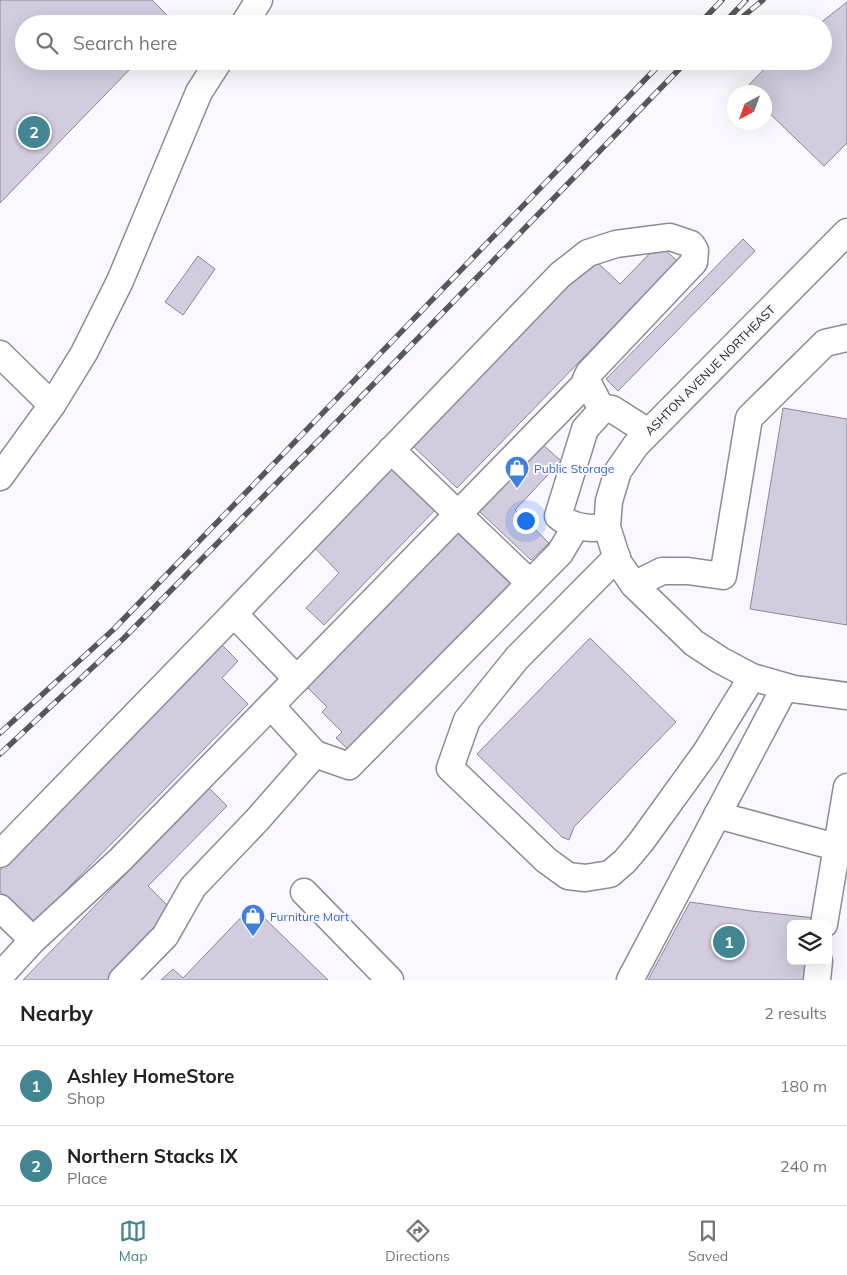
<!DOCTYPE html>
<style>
:root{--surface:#fff;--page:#f6f6f6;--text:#222;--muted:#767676;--line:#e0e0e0;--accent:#428694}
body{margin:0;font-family:Mulish,sans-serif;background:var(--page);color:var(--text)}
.controls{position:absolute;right:15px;bottom:15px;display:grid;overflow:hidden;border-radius:8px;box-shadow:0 5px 20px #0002}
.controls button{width:45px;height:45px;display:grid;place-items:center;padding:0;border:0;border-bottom:1px solid var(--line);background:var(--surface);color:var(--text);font:25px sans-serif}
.compass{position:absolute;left:727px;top:85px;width:45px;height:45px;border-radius:50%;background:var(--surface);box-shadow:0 5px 20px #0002;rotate:221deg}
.you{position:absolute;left:525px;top:520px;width:18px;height:18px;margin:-12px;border:4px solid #fff;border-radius:50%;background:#1a73e8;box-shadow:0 0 0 8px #1a73e833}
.badge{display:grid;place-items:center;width:32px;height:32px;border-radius:50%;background:var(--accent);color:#fff;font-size:16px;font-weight:700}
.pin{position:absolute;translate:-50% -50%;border:2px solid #fff;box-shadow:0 1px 5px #0006}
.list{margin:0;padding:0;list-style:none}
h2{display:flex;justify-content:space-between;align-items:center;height:65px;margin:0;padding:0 20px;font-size:21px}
h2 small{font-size:16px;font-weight:400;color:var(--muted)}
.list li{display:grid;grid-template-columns:32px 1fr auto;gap:15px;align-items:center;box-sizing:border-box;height:80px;padding:0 20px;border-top:1px solid var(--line)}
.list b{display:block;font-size:19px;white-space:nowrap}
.list p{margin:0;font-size:16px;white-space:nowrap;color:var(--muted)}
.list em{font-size:16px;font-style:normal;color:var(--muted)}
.icon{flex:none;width:28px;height:28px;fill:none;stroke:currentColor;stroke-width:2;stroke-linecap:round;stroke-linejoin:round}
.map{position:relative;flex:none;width:847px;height:980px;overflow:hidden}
.search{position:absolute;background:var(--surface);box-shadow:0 5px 20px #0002;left:15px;right:15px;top:15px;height:55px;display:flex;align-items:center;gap:12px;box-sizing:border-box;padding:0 18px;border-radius:28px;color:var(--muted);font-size:19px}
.sheet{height:225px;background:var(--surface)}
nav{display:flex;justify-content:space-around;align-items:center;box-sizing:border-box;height:70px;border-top:1px solid var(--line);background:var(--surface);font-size:14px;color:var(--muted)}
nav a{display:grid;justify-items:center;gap:2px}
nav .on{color:var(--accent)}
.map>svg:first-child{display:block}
.building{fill:#d3cbde;stroke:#8d8597}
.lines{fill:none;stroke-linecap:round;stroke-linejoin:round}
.minor-casing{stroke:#91899b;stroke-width:29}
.minor{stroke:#fff;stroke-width:26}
.rail-casing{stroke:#58555c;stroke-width:5.5}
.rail{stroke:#faf7ff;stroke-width:4;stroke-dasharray:11;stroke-linecap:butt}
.labels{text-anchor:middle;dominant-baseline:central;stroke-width:4;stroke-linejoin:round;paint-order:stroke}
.street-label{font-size:12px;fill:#252229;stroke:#faf7ff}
.shop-label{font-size:12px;fill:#366cbe;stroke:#faf7ff;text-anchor:start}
</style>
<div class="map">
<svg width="847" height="980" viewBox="0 0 847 980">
<rect width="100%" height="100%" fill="#faf7ff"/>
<g class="building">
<polygon points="0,0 152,0 175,23 24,24 24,61 138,61 0,203"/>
<polygon points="847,2 847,143 824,166 764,108 764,92 749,92 745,89 772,61 823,61 823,24 819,24"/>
<polygon points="743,239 755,251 618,391 606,379"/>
<polygon points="659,244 677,261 457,488 412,445 594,259 620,284"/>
<polygon points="198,256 215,269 183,315 165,302"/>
<polygon points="783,408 847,419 847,625 750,609"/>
<polygon points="541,443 561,461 515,510 549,543 531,560 479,511"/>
<polygon points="394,465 437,508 324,625 306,608 339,573 314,547"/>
<polygon points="460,530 513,581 349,750 336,738 342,732 322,712 327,707 307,687"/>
<polygon points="590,638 676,722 574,827 569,840 562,837 477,754"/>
<polygon points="221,644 238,661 222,678 248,704 33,924 0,892 0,870"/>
<polygon points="209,788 227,806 148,886 174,912 108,980 23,980"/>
<polygon points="690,902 752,911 815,918 814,924 791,924 791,961 809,961 807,980 648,980"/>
<polygon points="252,906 328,980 161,980 173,969 183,978"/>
</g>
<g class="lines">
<defs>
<g id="minor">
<polyline points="244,24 259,0"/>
<polyline points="847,232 636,445 618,471 609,501 607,527 618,562 634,585 694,643 720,660 752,677 794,689 847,696"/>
<polyline points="0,354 52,405"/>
<polyline points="391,450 530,583"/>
<polyline points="0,477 52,405 84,353 120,281 199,92 219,61"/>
<path d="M 594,528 C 580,528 569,525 558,516 L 585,429 L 602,410 L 606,408 L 612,409 L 648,432"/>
<polyline points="617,557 517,658 467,720 450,768 546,860 568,876 585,878 610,874 625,861 641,842 706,752 752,677"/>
<polyline points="634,585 662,571 688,571 723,576 749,418 825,343 847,338"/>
<polyline points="234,614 297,679"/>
<polyline points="271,706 315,754"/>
<polyline points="717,815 836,847"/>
<polyline points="0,854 222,626 560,275 588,253 616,244 670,237 691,244 695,250 694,262 589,373 586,379 602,410"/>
<polyline points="304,892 390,980"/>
<polyline points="0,908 33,940 0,976"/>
<polyline points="824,924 847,787"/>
<polyline points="33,940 120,860 587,382"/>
<polyline points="122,980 165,936 193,887 258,819 315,754 349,766 560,553 576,526"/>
<polyline points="630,980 785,687"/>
<polyline points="817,980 819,961"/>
</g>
</defs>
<use href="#minor" class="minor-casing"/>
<use href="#minor" class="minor"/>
<defs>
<g id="rail">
<polyline points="699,24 722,0"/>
<polyline points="723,24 746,0"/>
<polyline points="734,24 763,0"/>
<polyline points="0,733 114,629 663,61"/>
<polyline points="0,754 124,638 327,432 687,61"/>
</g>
</defs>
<use href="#rail" class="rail-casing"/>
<use href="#rail" class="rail"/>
</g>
<defs>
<symbol id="shop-pin" viewBox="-11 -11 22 30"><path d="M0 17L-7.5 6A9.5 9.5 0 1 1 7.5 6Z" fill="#3f7fe0" stroke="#faf7ff"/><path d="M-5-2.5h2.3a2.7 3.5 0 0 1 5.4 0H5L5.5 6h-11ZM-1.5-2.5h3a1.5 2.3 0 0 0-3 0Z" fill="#fff"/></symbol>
</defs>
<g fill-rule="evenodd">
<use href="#shop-pin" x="503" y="454" width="28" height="38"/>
<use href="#shop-pin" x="239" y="902" width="28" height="38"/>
</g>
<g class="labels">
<g class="street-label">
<text transform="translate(710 370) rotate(-45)">ASHTON AVENUE NORTHEAST</text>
</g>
<g class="shop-label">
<text x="534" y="468">Public Storage</text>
<text x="270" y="916">Furniture Mart</text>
</g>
</g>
</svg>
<div class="controls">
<button><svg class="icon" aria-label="layers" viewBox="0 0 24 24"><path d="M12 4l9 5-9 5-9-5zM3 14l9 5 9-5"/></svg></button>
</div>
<svg class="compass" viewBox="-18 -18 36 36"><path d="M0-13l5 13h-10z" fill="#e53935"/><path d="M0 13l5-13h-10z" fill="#767676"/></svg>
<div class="you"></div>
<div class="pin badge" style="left:729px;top:942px">1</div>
<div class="pin badge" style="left:34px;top:132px">2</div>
<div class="search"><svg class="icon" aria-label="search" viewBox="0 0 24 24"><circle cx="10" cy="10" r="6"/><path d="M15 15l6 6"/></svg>Search here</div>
</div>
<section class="sheet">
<h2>Nearby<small>2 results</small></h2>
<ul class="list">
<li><span class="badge">1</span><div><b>Ashley HomeStore</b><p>Shop</p></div><em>180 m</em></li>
<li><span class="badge">2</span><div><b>Northern Stacks IX</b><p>Place</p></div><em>240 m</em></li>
</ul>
</section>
<nav>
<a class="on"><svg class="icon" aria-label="map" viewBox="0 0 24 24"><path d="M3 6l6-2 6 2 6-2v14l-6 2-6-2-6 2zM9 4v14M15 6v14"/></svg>Map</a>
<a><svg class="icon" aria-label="directions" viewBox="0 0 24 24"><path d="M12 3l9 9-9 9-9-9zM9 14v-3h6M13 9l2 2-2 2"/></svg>Directions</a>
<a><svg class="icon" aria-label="saved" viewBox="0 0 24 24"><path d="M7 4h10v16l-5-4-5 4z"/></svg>Saved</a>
</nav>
